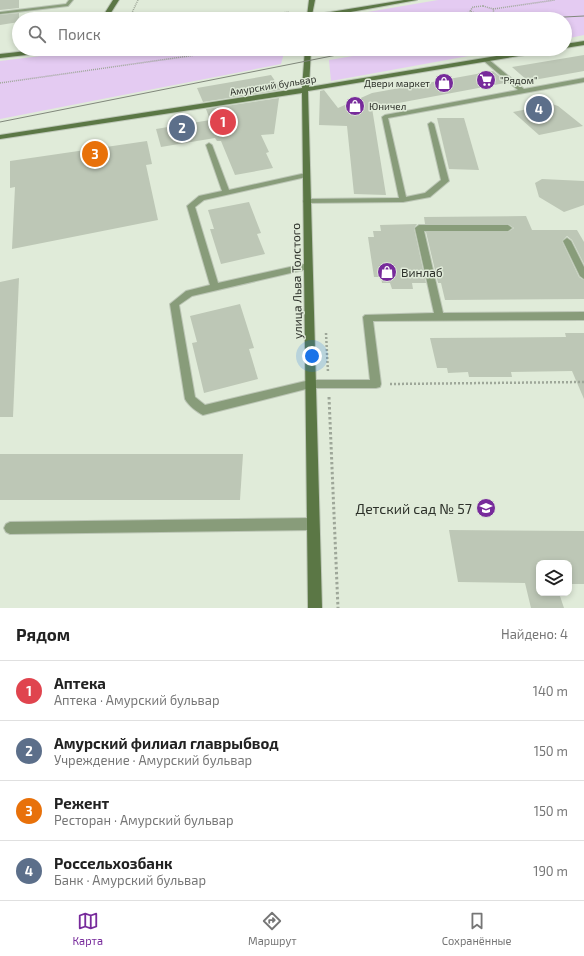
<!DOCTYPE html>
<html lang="ru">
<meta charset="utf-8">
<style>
:root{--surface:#fff;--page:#f6f6f6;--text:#222;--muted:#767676;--line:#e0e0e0;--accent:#772a9b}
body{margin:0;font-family:"Exo 2",sans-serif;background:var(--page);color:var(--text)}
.controls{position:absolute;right:12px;bottom:12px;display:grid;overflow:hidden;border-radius:8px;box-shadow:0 2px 6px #0003}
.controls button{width:36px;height:36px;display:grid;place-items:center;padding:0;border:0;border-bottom:1px solid var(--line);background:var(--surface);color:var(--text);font:20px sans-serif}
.you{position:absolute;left:312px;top:356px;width:14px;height:14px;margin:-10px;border:3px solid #fff;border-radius:50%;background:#1a73e8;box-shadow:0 0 0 6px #1a73e833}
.badge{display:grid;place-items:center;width:26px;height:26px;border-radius:50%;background:var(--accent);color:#fff;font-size:13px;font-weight:700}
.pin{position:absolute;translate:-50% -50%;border:2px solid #fff;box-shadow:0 1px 4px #0006}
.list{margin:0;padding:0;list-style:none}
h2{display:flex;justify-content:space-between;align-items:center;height:52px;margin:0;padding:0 16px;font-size:17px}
h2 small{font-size:13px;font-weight:400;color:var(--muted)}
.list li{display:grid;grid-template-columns:26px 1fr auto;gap:12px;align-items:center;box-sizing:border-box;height:60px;padding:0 16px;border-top:1px solid var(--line)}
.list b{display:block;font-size:15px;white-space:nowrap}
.list p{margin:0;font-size:13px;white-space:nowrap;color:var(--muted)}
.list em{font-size:13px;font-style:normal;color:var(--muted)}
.icon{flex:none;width:22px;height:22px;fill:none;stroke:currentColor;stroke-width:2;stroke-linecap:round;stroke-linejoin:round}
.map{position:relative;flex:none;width:584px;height:608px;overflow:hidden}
.search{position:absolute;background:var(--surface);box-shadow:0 2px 6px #0003;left:12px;right:12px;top:12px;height:44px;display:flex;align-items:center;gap:10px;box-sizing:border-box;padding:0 14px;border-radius:22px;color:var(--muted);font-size:15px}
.sheet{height:292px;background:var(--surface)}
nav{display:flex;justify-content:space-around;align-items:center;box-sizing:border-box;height:56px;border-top:1px solid var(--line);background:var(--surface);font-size:11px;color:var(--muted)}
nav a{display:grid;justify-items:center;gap:2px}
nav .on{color:var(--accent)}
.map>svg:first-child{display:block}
.green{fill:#e4cbf2}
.building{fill:#bdc7b6}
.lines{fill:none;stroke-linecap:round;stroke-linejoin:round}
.lane-casing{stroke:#bcc6b6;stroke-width:2}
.secondary-casing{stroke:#bcc6b6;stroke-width:2}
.path-far2{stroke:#9ea799;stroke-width:1.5;stroke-dasharray:1 1;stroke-linecap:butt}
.path-far1{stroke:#9ea799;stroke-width:2.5;stroke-dasharray:2 2;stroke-linecap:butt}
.path{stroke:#9ea799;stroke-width:3;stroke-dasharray:2.5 2.5;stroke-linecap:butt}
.lane{fill:#889c7a;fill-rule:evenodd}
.secondary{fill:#5b7745;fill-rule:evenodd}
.tram{stroke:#81887c;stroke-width:1}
.labels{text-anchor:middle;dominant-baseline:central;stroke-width:3;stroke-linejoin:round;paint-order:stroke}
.far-poi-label{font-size:10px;fill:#2d312a;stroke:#e0ebd9;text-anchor:start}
.far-street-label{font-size:10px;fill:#2d312a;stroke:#e0ebd9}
.poi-label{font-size:12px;fill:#2d312a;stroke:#e0ebd9;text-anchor:start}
.street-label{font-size:12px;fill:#2d312a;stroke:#e0ebd9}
.near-poi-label{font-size:14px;fill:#2d312a;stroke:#e0ebd9;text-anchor:end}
</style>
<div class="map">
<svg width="584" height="608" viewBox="0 0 584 608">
<rect width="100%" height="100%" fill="#e0ebd9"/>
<g class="green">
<polygon points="438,0 584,0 584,35 565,39 565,19 351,19 350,15"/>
<polygon points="98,49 285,49 281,64 0,119 0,61"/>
<polygon points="358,49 507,49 331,81 329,60 359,55"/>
</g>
<g class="building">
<polygon points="0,0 19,0 19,8 0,10"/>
<polygon points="19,13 19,22 0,25 0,15"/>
<polygon points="584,55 584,71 528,81 512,67"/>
<polygon points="493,71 504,80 505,83 372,108 386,195 354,194 347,126 319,125 320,91 324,90 338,108 372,93"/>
<polygon points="271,75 280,88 280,90 203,102 197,88"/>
<polygon points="279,98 274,134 261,135 269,152 266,153 273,168 235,175 221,141 217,141 215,138 161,147 156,129 210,120 206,109"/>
<polygon points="552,104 558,106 583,126 539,135 513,112"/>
<polygon points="437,118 464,118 479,170 449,169"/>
<polygon points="147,141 152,164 146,165 158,220 12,249 15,187 10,188 10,161"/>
<polygon points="542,179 584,181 584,205 564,212 539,197 535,183"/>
<polygon points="249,202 261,233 257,234 265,254 221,264 210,229 214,229 208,210"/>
<polygon points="526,216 532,230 577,230 584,242 584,264 572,240 567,236 562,241 579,277 584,280 584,299 445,300 441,283 438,283 426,232 508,232 514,228 508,224 425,224 424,217"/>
<polygon points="417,224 414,228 426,283 412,283 413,289 392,289 390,283 382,283 381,277 374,277 368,237 374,237 373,231 381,231 380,225"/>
<polygon points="19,278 13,417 0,417 0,282"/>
<polygon points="240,304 254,348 249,349 258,379 204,393 192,343 197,342 190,316"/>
<polygon points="565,333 584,333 584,399 572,371 511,372 512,377 469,377 468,372 448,373 447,368 437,368 430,338 566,337"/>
<polygon points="0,454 243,454 240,500 0,500"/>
<polygon points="449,530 584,531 584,584 569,584 569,563 539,563 539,593 559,593 564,608 531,608 525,583 458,582"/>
</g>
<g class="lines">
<defs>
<g id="lane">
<polygon points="69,0 73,0 68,6 0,14 0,12 66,4"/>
<polygon points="484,59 488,59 524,89 584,78 584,82 388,118 406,197 425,193 441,180 428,124 431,122 434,124 449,181 430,197 403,202 304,203 303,201 307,199 399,198 382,117 385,115 518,90 484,61"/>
<path d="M 209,143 L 212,145 L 229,190 L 306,173 L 310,175 L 306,177 L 204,200 L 195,207 L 218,283 L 308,263 L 312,266 L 308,269 L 192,296 L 179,305 L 195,397 L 205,405 L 310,380 L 370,380 L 363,317 L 365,315 L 434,313 L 415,228 L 419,225 L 508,225 L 512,228 L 508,231 L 424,231 L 443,313 L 584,312 L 584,320 L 373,321 L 381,384 L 380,387 L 376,388 L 310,388 L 203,415 C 197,412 188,405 185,399 L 170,304 L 186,291 L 210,285 L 187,206 L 199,196 L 222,191 L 206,145 Z"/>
<polygon points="567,238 571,241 584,267 584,279 580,276 563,241"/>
<polygon points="313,518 317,520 319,524 317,528 313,530 10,534 6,532 4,528 6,524 10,522"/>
</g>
<g id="secondary">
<polygon points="113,0 119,0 107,19 101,19"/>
<polygon points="309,0 315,0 312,15 404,0 417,0 312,19 295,19 307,16"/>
<polygon points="584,41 584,45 565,48 565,44"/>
<polygon points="45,49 64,49 61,51 0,58 0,54"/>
<polygon points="305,49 311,49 309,87 538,49 552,49 549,51 308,91 322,608 308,608 302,93 0,139 0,135 302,88"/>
</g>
</defs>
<use href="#lane" class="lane-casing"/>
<use href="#secondary" class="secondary-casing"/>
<g class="path-far2">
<polygon points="483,6 493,9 494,13 482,16 470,11 473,7"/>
<polyline points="493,9 555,0"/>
<polyline points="129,19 138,0"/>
<polyline points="237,19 289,12"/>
<polyline points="432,19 471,12"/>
<polyline points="0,83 238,49"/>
</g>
<g class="path-far1">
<polyline points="326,333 328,372"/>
<polyline points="390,384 584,382"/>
</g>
<polyline class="path" points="329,397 338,608"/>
<use href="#lane" class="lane"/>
<use href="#secondary" class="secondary"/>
<g class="tram">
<polyline points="526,19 584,16"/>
<polyline points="0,122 367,49"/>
</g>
</g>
<defs>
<symbol id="supermarket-disc" viewBox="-11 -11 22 22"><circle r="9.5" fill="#772a9b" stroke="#e0ebd9"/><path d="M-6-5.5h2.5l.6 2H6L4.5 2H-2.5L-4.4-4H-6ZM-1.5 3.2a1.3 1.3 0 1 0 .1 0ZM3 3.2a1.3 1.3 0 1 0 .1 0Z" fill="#fff"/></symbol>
<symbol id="shop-disc" viewBox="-11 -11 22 22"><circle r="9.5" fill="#772a9b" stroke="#e0ebd9"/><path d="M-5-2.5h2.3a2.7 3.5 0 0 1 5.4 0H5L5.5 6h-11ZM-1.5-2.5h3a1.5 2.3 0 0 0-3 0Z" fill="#fff"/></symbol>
<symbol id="school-disc" viewBox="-11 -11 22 22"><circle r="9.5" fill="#772a9b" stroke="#e0ebd9"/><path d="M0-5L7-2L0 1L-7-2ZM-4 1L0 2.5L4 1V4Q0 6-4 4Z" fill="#fff"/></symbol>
</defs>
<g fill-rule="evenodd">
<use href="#supermarket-disc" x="475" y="69" width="22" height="22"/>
<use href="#shop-disc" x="433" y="72" width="22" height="22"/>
<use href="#shop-disc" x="344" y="95" width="22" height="22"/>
<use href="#shop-disc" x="376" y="261" width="22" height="22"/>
<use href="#school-disc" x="475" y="497" width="22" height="22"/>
</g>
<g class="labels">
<g class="far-poi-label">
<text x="500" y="80">"Рядом"</text>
<text x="430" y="83" text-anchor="end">Двери маркет</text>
<text x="369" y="106">Юничел</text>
</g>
<g class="far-street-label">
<text transform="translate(273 85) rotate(-9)">Амурский бульвар</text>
</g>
<g class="poi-label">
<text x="401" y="272">Винлаб</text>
</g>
<g class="street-label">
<text transform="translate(296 281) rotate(-91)">улица Льва Толстого</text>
</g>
<g class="near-poi-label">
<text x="472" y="508">Детский сад № 57</text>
</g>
</g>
</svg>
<div class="controls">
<button><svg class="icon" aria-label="layers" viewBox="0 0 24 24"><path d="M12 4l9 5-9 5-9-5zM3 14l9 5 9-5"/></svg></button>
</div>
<div class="you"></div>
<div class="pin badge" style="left:223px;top:122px;background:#e0444e">1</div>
<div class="pin badge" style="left:182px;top:128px;background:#5c6f8a">2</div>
<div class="pin badge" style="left:95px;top:154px;background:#e8710a">3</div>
<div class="pin badge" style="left:539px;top:109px;background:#5c6f8a">4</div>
<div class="search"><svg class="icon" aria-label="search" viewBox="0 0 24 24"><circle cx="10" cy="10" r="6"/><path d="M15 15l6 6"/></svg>Поиск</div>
</div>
<section class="sheet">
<h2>Рядом<small>Найдено: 4</small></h2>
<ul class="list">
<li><span class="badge" style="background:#e0444e">1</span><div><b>Аптека</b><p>Аптека · Амурский бульвар</p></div><em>140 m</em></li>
<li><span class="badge" style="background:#5c6f8a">2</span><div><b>Амурский филиал главрыбвод</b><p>Учреждение · Амурский бульвар</p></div><em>150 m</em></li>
<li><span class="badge" style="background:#e8710a">3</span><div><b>Режент</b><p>Ресторан · Амурский бульвар</p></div><em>150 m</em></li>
<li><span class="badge" style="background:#5c6f8a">4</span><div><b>Россельхозбанк</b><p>Банк · Амурский бульвар</p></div><em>190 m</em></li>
</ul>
</section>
<nav>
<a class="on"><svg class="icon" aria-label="map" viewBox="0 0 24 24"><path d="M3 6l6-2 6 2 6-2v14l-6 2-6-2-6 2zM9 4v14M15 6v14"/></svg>Карта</a>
<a><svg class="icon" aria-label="directions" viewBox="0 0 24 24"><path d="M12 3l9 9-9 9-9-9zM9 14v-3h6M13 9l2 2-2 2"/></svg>Маршрут</a>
<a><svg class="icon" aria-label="saved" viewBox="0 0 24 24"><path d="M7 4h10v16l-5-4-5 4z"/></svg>Сохранённые</a>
</nav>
